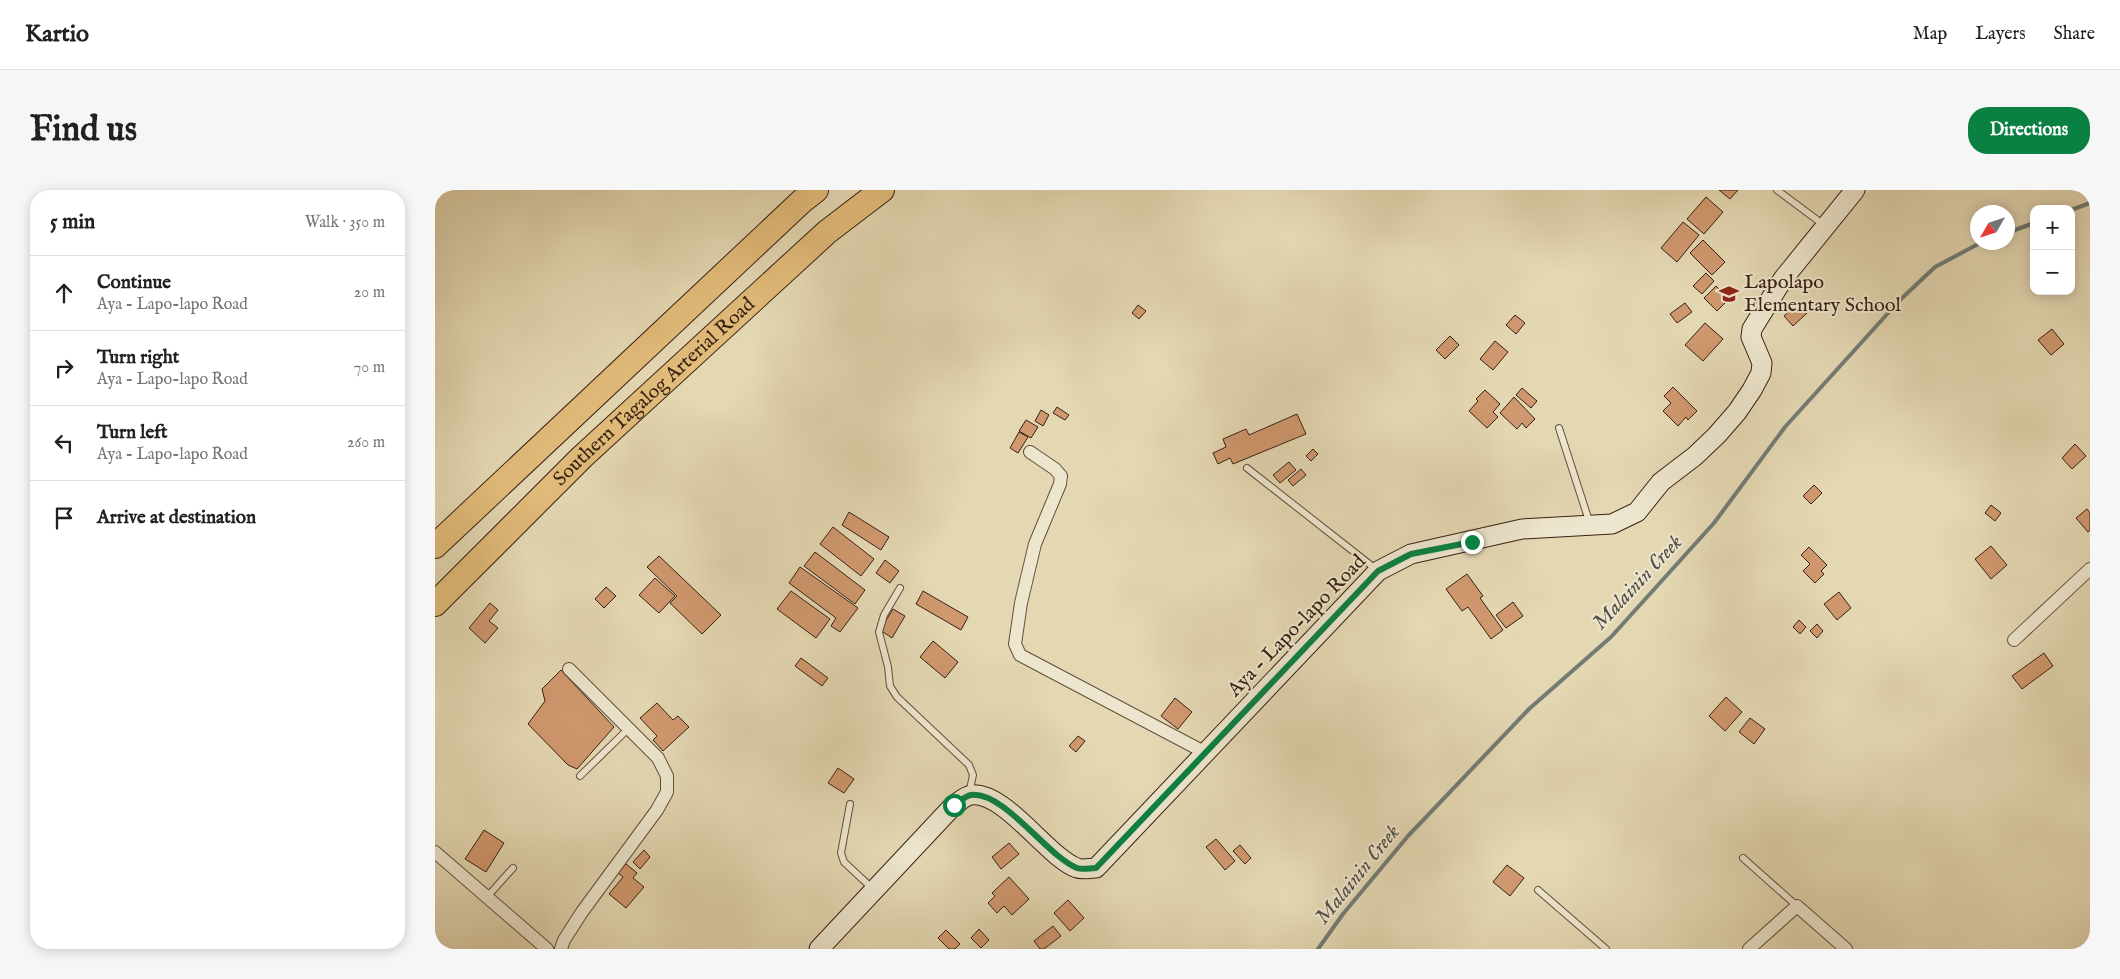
<!DOCTYPE html>
<meta charset="utf-8">
<style>
:root{--surface:#fff;--page:#f6f6f6;--text:#202124;--muted:#757577;--line:#e0e0e0;--accent:#0b8043}
body{margin:0;font-family:"IM FELL English",serif;background:var(--page);color:var(--text)}
.controls{position:absolute;right:15px;top:15px;display:grid;overflow:hidden;border-radius:10px;box-shadow:0 2px 12px #0003}
.controls button{width:45px;height:45px;display:grid;place-items:center;padding:0;border:0;border-bottom:1px solid var(--line);background:var(--surface);color:var(--text);font:25px sans-serif}
.compass{position:absolute;left:1535px;top:15px;width:45px;height:45px;border-radius:50%;background:var(--surface);box-shadow:0 2px 12px #0003;rotate:231deg}
.stop{position:absolute;width:15px;height:15px;margin:-11px;border:4px solid #0b8043;border-radius:50%;background:#fff}
.stop.end{background:#0b8043;border-color:#fff;box-shadow:0 1px 5px #0008}
.list{margin:0;padding:0;list-style:none}
h2{display:flex;justify-content:space-between;align-items:center;height:65px;margin:0;padding:0 20px;font-size:21px}
h2 small{font-size:16px;font-weight:400;color:var(--muted)}
.list li{display:grid;grid-template-columns:32px 1fr auto;gap:15px;align-items:center;box-sizing:border-box;height:75px;padding:0 20px;border-top:1px solid var(--line)}
.list b{display:block;font-size:19px;white-space:nowrap}
.list p{margin:0;font-size:16px;white-space:nowrap;color:var(--muted)}
.list em{font-size:16px;font-style:normal;color:var(--muted)}
.icon{flex:none;width:28px;height:28px;fill:none;stroke:currentColor;stroke-width:2;stroke-linecap:round;stroke-linejoin:round}
.map{position:relative;flex:none;width:1655px;height:759px;overflow:hidden;border-radius:20px}
header{display:flex;align-items:center;gap:30px;box-sizing:border-box;height:70px;padding:0 25px;background:var(--surface);border-bottom:1px solid var(--line)}
header strong{font-size:24px}
nav{display:flex;gap:28px;margin-inline-start:auto;font-size:18px}
.intro{display:flex;align-items:center;justify-content:space-between;box-sizing:border-box;height:120px;padding:0 30px}
h1{margin:0;font-size:35px}
.button{padding:12px 22px;border-radius:20px;background:var(--accent);color:#fff;font-size:18px;font-weight:700}
main{display:flex;gap:30px;padding:0 30px}
aside{flex:1;background:var(--surface);border-radius:20px;box-shadow:0 2px 12px #0003}
.map>svg:first-child{display:block}
.lines{fill:none;stroke-linecap:round;stroke-linejoin:round}
.stream{stroke:#727c75;stroke-width:4}
.building{fill:#d0986e;stroke:#382114}
.lane-casing{stroke:#634f3c;stroke-width:8}
.street-casing{stroke:#634f3c;stroke-width:14}
.secondary-casing{stroke:#382114;stroke-width:21}
.highway-casing{stroke:#382114;stroke-width:26}
.lane{stroke:#ede6ce;stroke-width:6}
.street{stroke:#ede6ce;stroke-width:12}
.secondary{stroke:#ede6ce;stroke-width:19}
.highway{stroke:#e2bc7a;stroke-width:24}
.route{stroke:#0b8043;stroke-width:6}
.labels{text-anchor:middle;dominant-baseline:central;stroke-width:4;stroke-linejoin:round;paint-order:stroke}
.poi-label{font-size:20px;fill:#382114;stroke:#ede6ce;text-anchor:start}
.street-label{font-size:20px;fill:#382114;stroke:#ede6ce}
.water-label{font-size:21px;font-style:italic;fill:#554e44;stroke:#ede6ce}
</style>
<header>
<strong>Kartio</strong>
<nav><a>Map</a><a>Layers</a><a>Share</a></nav>
</header>
<div class="intro"><h1>Find us</h1><a class="button">Directions</a></div>
<main>
<aside>
<h2>5 min<small>Walk · 350 m</small></h2>
<ul class="list">
<li><svg class="icon" aria-label="ahead" viewBox="0 0 24 24"><path d="M12 20V5M6 11l6-6 6 6"/></svg><div><b>Continue</b><p>Aya - Lapo-lapo Road</p></div><em>20 m</em></li>
<li><svg class="icon" aria-label="right" viewBox="0 0 24 24"><path d="M7 20v-9h11M14 6l5 5-5 5"/></svg><div><b>Turn right</b><p>Aya - Lapo-lapo Road</p></div><em>70 m</em></li>
<li><svg class="icon" aria-label="left" viewBox="0 0 24 24"><path d="M17 20v-9H6M10 6l-5 5 5 5"/></svg><div><b>Turn left</b><p>Aya - Lapo-lapo Road</p></div><em>260 m</em></li>
<li><svg class="icon" aria-label="arrive" viewBox="0 0 24 24"><path d="M6 21V4h12l-3 4 3 4H6"/></svg><div><b>Arrive at destination</b></div></li>
</ul>
</aside>
<div class="map">
<svg width="1655" height="759" viewBox="0 0 1655 759">
<rect width="100%" height="100%" fill="#e4d8b3"/>
<filter id="stains"><feTurbulence type="fractalNoise" baseFrequency=".004" numOctaves="4"/><feColorMatrix values="0 0 0 0 .2 0 0 0 0 .09 0 0 0 0 .02 0 0 0 .5 -.17"/></filter>
<radialGradient id="worn" r=".72"><stop offset=".6" stop-color="#630" stop-opacity="0"/><stop offset="1" stop-color="#630" stop-opacity=".3"/></radialGradient>
<g class="lines">
<g class="stream">
<polyline points="1636,20 1655,13"/>
<polyline points="1572,43 1599,33"/>
<polyline points="883,759 908,724 973,646 1094,519 1176,447 1279,333 1350,237 1464,111 1500,77 1547,52"/>
</g>
</g>
<g class="building">
<polygon points="1284,0 1303,0 1295,9"/>
<polygon points="1271,7 1288,22 1269,44 1252,29"/>
<polygon points="1248,32 1264,45 1242,72 1226,58"/>
<polygon points="1268,50 1290,72 1277,85 1255,63"/>
<polygon points="1271,83 1279,91 1267,104 1258,96"/>
<polygon points="1281,96 1294,109 1282,121 1269,108"/>
<polygon points="1250,113 1257,122 1242,133 1235,124"/>
<polygon points="1364,113 1372,123 1358,136 1349,126"/>
<polygon points="703,115 711,121 704,129 697,123"/>
<polygon points="1080,125 1090,133 1081,144 1071,135"/>
<polygon points="1270,133 1288,149 1268,171 1250,155"/>
<polygon points="1617,139 1629,154 1616,165 1603,150"/>
<polygon points="1015,146 1024,155 1010,169 1001,160"/>
<polygon points="1060,151 1073,162 1058,180 1045,169"/>
<polygon points="1238,197 1262,221 1253,230 1251,227 1243,236 1228,221 1236,213 1229,206"/>
<polygon points="1087,198 1102,211 1096,218 1081,205"/>
<polygon points="1050,200 1065,214 1058,222 1063,227 1052,238 1034,221 1043,211 1041,209"/>
<polygon points="1079,207 1100,229 1091,238 1087,233 1082,239 1065,223"/>
<polygon points="622,217 634,225 630,230 618,223"/>
<polygon points="606,220 614,225 608,236 600,231"/>
<polygon points="862,224 871,244 798,274 795,268 783,274 778,263 791,257 788,249 811,239 814,245"/>
<polygon points="591,230 603,237 596,248 584,241"/>
<polygon points="584,242 593,247 583,263 575,258"/>
<polygon points="1640,254 1651,266 1637,279 1627,268"/>
<polygon points="878,259 883,264 876,271 871,266"/>
<polygon points="854,272 861,280 845,293 838,285"/>
<polygon points="866,279 871,285 858,296 853,290"/>
<polygon points="1379,295 1387,303 1376,314 1368,306"/>
<polygon points="1556,315 1566,323 1560,331 1550,323"/>
<polygon points="1652,319 1655,323 1655,340 1653,342 1641,328"/>
<polygon points="414,322 454,347 446,360 407,335"/>
<polygon points="398,337 439,369 426,386 385,354"/>
<polygon points="1556,356 1572,375 1556,389 1540,369"/>
<polygon points="1374,357 1392,375 1386,381 1389,384 1380,393 1368,381 1375,374 1366,365"/>
<polygon points="380,362 430,400 420,414 369,376"/>
<polygon points="224,366 286,425 267,444 235,413 242,406 212,377"/>
<polygon points="450,370 464,381 455,393 441,383"/>
<polygon points="365,377 423,418 405,442 396,436 401,428 354,393"/>
<polygon points="1032,384 1048,406 1045,408 1068,440 1056,449 1033,417 1027,421 1011,399"/>
<polygon points="220,388 240,406 224,423 204,405"/>
<polygon points="171,397 181,406 169,418 160,409"/>
<polygon points="356,401 395,429 381,448 342,419"/>
<polygon points="488,401 533,427 526,440 481,414"/>
<polygon points="1404,402 1416,418 1402,430 1389,414"/>
<polygon points="1078,412 1088,426 1071,438 1061,425"/>
<polygon points="55,413 63,420 54,431 63,438 50,453 34,438"/>
<polygon points="458,419 470,426 457,448 445,440"/>
<polygon points="1364,430 1371,437 1365,444 1358,437"/>
<polygon points="1382,434 1388,441 1382,448 1375,441"/>
<polygon points="498,451 523,472 510,488 485,467"/>
<polygon points="1609,463 1618,476 1587,499 1577,486"/>
<polygon points="366,468 393,488 387,496 360,476"/>
<polygon points="126,480 179,537 142,579 133,575 93,534 110,511 107,499"/>
<polygon points="1291,507 1307,522 1290,541 1274,526"/>
<polygon points="740,508 757,522 743,539 726,526"/>
<polygon points="222,513 238,530 243,526 254,537 228,561 218,550 222,546 205,528"/>
<polygon points="1315,528 1330,539 1319,554 1304,542"/>
<polygon points="643,546 650,551 641,562 634,556"/>
<polygon points="403,578 419,589 409,603 393,593"/>
<polygon points="49,640 69,653 51,682 30,669"/>
<polygon points="781,649 800,671 790,680 771,657"/>
<polygon points="574,653 584,664 566,679 557,667"/>
<polygon points="805,655 816,668 810,674 798,661"/>
<polygon points="209,660 215,667 205,679 198,672"/>
<polygon points="191,674 202,683 198,688 209,697 191,718 174,704 188,687 183,683"/>
<polygon points="1072,675 1089,688 1075,706 1058,692"/>
<polygon points="574,687 594,709 577,725 569,716 562,723 553,713 560,706 557,703"/>
<polygon points="633,710 649,728 635,741 619,723"/>
<polygon points="618,736 626,746 609,759 605,759 599,751"/>
<polygon points="544,739 554,750 546,758 536,748"/>
<polygon points="511,740 525,754 520,759 514,759 503,748"/>
</g>
<g class="lines">
<defs>
<g id="lane">
<polyline points="1342,0 1389,35"/>
<polyline points="1124,238 1155,334"/>
<polyline points="812,278 942,380"/>
<polyline points="465,398 449,425 444,442 453,477 455,496 462,507 534,575 538,585 534,604"/>
<polyline points="145,586 193,539"/>
<polyline points="415,614 406,663 409,672 438,699"/>
<polyline points="1308,668 1362,716"/>
<polyline points="1103,700 1171,759"/>
<polyline points="52,707 78,678"/>
</g>
<g id="street">
<polyline points="595,262 620,279 626,286 625,294 600,354 586,413 580,454 585,465 771,563"/>
<polyline points="1579,450 1655,379"/>
<polyline points="0,662 112,759"/>
<polyline points="126,759 129,750 147,722 222,620 232,602 232,586 223,568 134,479"/>
<polyline points="1314,759 1362,716 1411,759"/>
</g>
<path id="secondary" d="M 384,759 L 519,615 C 524,612 530,606 536,605 C 570,601 612,667 642,678 C 647,680 655,678 661,678 L 943,381 L 976,364 L 1087,339 L 1177,334 L 1202,322 L 1226,292 L 1260,266 L 1282,245 L 1302,222 L 1317,200 L 1326,183 L 1327,173 L 1316,147 L 1317,139 L 1348,89 L 1420,0"/>
<g id="highway">
<polyline points="0,356 367,11 381,0"/>
<path id="s1" d="M 0,414 L 147,267 L 392,42 L 447,0"/>
</g>
</defs>
<use href="#lane" class="lane-casing"/>
<use href="#street" class="street-casing"/>
<use href="#secondary" class="secondary-casing"/>
<use href="#highway" class="highway-casing"/>
<use href="#lane" class="lane"/>
<use href="#street" class="street"/>
<use href="#secondary" class="secondary"/>
<use href="#highway" class="highway"/>
</g>
<g class="lines">
<path class="route" d="M 519,615 C 524,612 530,606 536,605 C 569,601 613,667 642,678 C 647,680 655,678 661,678 L 943,381 L 976,364 L 1037,352"/>
</g>
<defs>
<symbol id="school-bare" viewBox="-9 -9 18 18"><path d="M0-5L7-2L0 1L-7-2ZM-4 1L0 2.5L4 1V4Q0 6-4 4Z" fill="#8f2418" stroke="#ede6ce" stroke-width="2.5" paint-order="stroke"/></symbol>
</defs>
<g fill-rule="evenodd">
<use href="#school-bare" x="1280" y="90" width="28" height="28"/>
</g>
<g class="labels">
<g class="poi-label">
<text x="1309" y="92">Lapolapo<tspan x="1309" dy="23">Elementary School</tspan></text>
</g>
<g class="street-label">
<text stroke="none"><textPath href="#s1" startOffset="305">Southern Tagalog Arterial Road</textPath></text>
<text transform="translate(862 436) rotate(-46)">Aya - Lapo-lapo Road</text>
</g>
<g class="water-label">
<text transform="translate(1203 393) rotate(-47)">Malainin Creek</text>
<text transform="translate(923 685) rotate(-51)">Malainin Creek</text>
</g>
</g>
<rect width="100%" height="100%" filter="url(#stains)"/>
<rect width="100%" height="100%" fill="url(#worn)"/>
</svg>
<div class="controls">
<button>+</button>
<button>−</button>
</div>
<svg class="compass" viewBox="-18 -18 36 36"><path d="M0-13l5 13h-10z" fill="#e53935"/><path d="M0 13l5-13h-10z" fill="#757577"/></svg>
<div class="stop" style="left:519px;top:615px"></div>
<div class="stop end" style="left:1037px;top:352px"></div>
</div>
</main>
